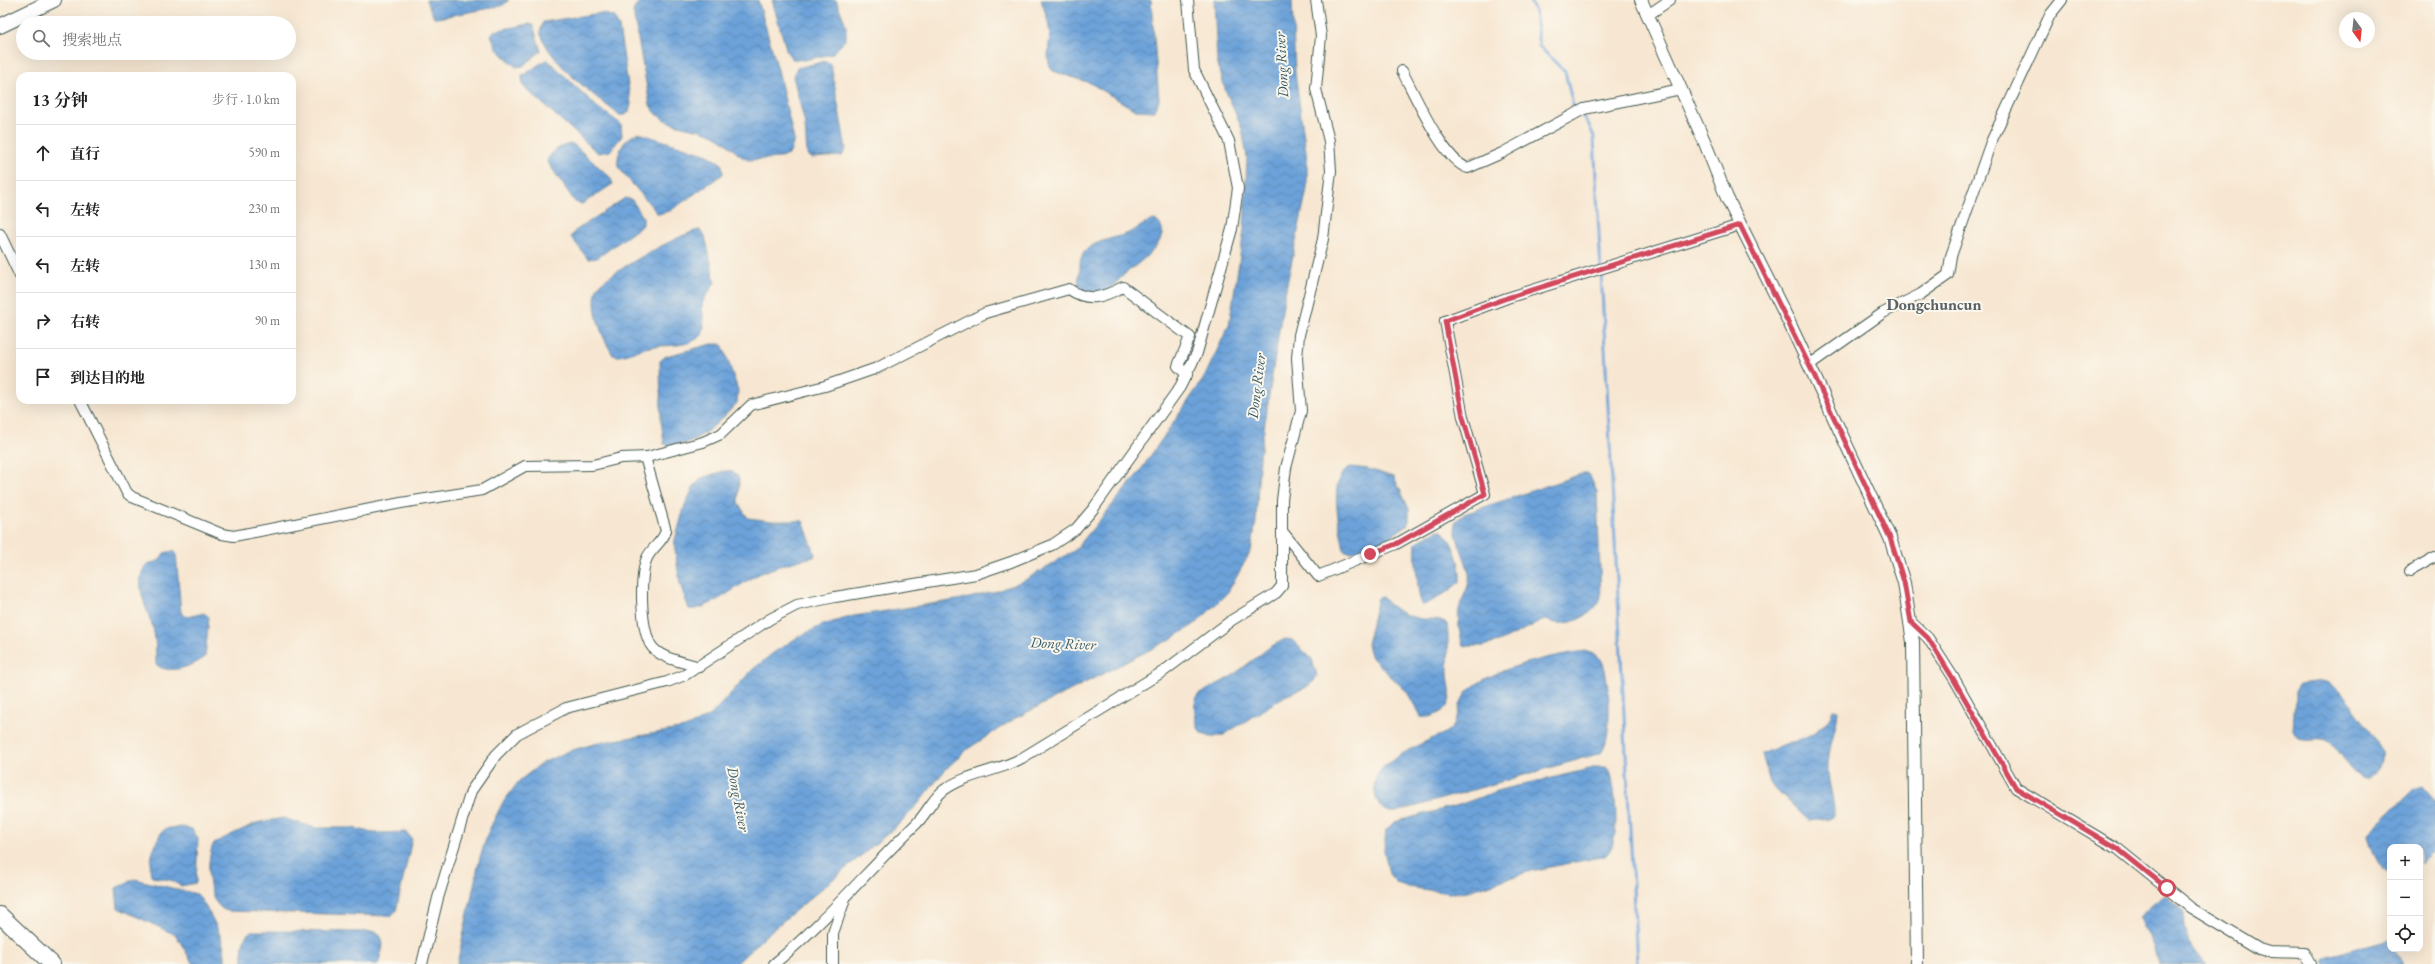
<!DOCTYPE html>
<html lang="zh">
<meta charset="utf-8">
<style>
:root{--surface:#fff;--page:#f2f2f2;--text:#222;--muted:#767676;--line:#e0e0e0}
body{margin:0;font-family:"EB Garamond","Noto Serif SC",serif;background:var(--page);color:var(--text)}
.controls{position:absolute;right:12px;bottom:12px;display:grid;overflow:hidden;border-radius:8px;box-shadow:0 4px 16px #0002}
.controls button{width:36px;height:36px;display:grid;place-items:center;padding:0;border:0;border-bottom:1px solid var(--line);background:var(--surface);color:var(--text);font:20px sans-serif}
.compass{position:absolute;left:2339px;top:12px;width:36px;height:36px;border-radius:50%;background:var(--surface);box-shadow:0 4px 16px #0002;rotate:165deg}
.stop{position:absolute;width:12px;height:12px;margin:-9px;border:3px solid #d1495b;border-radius:50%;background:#fff}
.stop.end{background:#d1495b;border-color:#fff;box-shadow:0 1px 4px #0008}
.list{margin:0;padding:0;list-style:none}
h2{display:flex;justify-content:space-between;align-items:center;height:52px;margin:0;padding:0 16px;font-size:17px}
h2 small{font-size:13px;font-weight:400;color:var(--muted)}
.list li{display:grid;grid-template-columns:26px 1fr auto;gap:12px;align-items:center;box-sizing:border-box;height:56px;padding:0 16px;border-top:1px solid var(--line)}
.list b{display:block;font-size:15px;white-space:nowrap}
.list em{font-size:13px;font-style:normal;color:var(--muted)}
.icon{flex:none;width:22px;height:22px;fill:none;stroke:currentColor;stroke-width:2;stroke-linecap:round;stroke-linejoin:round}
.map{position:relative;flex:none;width:2435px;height:964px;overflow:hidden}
.search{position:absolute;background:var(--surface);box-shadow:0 4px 16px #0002;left:16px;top:16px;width:280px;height:44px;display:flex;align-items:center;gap:10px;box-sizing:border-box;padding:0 14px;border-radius:22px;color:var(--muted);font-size:15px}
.panel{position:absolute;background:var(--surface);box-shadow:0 4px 16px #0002;left:16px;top:72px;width:280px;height:332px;border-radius:12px}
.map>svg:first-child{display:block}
.water{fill:url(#water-waves);stroke:#467086}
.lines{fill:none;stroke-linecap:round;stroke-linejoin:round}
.stream{stroke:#6ca2d9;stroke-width:3}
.minor-casing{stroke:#3f564c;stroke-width:12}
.tertiary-casing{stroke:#3f564c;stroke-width:14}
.secondary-casing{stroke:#3f564c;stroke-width:16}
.trunk-casing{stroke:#3f564c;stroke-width:18}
.minor{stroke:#fff;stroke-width:10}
.tertiary{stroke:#fff;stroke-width:12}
.secondary{stroke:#fff;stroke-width:14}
.trunk{stroke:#fff;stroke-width:16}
.route{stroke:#d1495b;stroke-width:5}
.labels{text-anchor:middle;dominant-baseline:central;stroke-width:4;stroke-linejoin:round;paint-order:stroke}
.water-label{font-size:15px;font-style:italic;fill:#365b66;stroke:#fbf7ec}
.quarter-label{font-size:16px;font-weight:bold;fill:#596269;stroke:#fbf7ec}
</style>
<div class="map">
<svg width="2435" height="964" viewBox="0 0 2435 964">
<defs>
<pattern id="water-waves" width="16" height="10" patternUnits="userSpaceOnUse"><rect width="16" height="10" fill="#6ca2d9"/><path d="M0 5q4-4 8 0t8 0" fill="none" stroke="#5885b1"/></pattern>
</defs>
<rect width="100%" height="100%" fill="#fbf7ec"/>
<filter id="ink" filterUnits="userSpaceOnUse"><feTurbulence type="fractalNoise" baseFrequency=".025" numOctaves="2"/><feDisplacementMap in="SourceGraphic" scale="8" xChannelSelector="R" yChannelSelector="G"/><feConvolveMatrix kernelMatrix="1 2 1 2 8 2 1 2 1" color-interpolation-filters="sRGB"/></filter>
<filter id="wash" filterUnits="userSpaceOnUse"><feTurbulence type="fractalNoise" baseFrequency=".012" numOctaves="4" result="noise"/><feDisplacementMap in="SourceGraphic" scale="16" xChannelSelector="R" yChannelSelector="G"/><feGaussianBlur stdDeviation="0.9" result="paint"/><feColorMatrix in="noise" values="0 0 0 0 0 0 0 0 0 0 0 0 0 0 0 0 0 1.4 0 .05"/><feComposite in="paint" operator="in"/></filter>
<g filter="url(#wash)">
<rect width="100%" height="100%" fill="#f7e7d2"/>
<g class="water">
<polygon points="426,0 509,0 502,6 437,18 434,18"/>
<path d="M 647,0 L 758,0 L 778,70 L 794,140 L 790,153 L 780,158 L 748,160 C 736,155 728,142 716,136 C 694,124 663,130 650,105 L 633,11 L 637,4 Z"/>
<polygon points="772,0 836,0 846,25 846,39 832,54 804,60 792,59 787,52"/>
<path d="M 1041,0 L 1151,0 L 1159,100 L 1154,111 L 1135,110 L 1090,83 L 1053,71 C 1043,59 1052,42 1049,28 C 1048,18 1044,9 1041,0 Z"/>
<polygon points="1214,0 1292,0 1295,72 1307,159 1307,189 1284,298 1263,435 1259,464 1256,522 1251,551 1228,592 1198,622 1173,638 1014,719 966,750 945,770 918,804 898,825 765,936 736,964 457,964 480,857 489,830 502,804 519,781 542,763 569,751 598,743 685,728 711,715 751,671 773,653 798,637 825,624 854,616 969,598 997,591 1025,580 1075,550 1138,474 1204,378 1229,325 1244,230 1247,157 1242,129 1225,89 1217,61"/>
<path d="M 601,13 L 614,17 L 619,27 L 631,104 L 629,112 L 625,115 L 619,115 C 593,94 550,64 540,32 L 543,22 Z"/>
<polygon points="529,24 533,25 541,51 523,66 516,67 497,49 491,35 494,31"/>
<polygon points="547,59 597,107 621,124 622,136 610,151 598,153 523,86 522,76"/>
<polygon points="826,61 831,65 846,149 842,156 812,158 807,155 805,124 793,76 797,68"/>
<path d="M 639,133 L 708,155 L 722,164 L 723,174 L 670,211 L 658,214 L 618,167 C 616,153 624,137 639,133 Z"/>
<path d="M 573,144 L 610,177 L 613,184 L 582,204 L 575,202 L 547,161 C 550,152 564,143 573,144 Z"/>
<polygon points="625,198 632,200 643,217 643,225 597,258 588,259 571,237 575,231"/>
<path d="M 1155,220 C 1179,236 1137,264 1126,273 C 1118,280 1114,287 1103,292 C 1099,293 1095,292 1091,292 C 1075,292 1078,280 1080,268 C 1080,264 1080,259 1082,256 C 1090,240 1116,239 1131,232 C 1139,228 1146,221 1155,220 Z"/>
<path d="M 700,230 L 705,236 L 715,282 L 702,303 L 704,327 L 702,335 C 685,350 665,343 645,348 C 636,350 622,359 613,355 C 602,337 589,307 598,286 C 610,273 684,231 700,230 Z"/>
<path d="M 712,344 L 720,344 L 723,346 L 738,390 L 737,403 C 720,421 692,451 664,444 L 661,419 L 660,361 L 666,356 Z"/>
<path d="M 1351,467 L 1368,469 L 1394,477 L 1409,509 L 1409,521 L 1407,525 C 1395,534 1358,559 1344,550 C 1341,530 1325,476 1351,467 Z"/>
<path d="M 723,471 L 734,472 L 739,478 L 738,503 L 748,518 L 771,521 L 803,521 L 815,554 L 814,557 C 793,561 774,567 755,576 C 740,584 706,612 689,609 L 680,584 L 674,543 L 685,505 L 694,486 L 702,478 Z"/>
<path d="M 1581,474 L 1589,474 L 1597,492 L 1601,597 C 1596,613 1574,625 1557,623 C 1553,623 1550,620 1546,619 L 1499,642 L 1483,646 L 1463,646 C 1460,635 1457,620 1459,609 C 1462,596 1471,587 1469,573 C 1466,559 1453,534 1455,522 L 1464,514 Z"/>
<path d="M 1437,530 L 1442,531 C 1454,541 1461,565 1460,580 C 1458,586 1429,605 1422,605 C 1418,601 1414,549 1416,543 Z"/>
<path d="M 173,551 L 176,553 L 181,613 L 187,617 L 204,613 L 209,617 L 205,657 C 194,666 167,676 156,664 C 156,654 156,643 154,633 C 151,614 130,583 147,564 L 159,561 L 164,553 Z"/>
<path d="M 1382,597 C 1391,608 1403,615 1417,618 C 1426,621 1440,616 1447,624 C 1449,640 1448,652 1448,668 C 1447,684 1458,703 1439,713 C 1434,716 1427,718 1421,717 L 1407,692 L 1373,659 L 1369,652 L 1367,644 L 1378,598 Z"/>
<path d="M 1285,639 L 1292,640 L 1312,659 L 1317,675 L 1314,681 L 1305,688 L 1285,696 L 1222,736 L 1211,736 L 1201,733 C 1195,725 1192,703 1198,695 L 1232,676 L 1270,647 Z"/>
<path d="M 1587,651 C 1593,652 1599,656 1602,661 C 1610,677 1613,739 1601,753 L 1396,812 C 1376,814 1370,788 1378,773 C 1387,761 1415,746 1429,740 C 1436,737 1443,735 1449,730 C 1460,722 1457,703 1467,692 C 1489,669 1555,654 1587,651 Z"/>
<path d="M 2324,681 C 2341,684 2373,735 2381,751 C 2383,762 2377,774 2367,779 C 2352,779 2340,752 2331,743 C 2319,732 2302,748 2293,731 L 2295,695 L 2299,684 Z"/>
<path d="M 1833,710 L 1838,711 C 1836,732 1827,750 1828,771 C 1828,785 1835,800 1834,815 L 1829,818 L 1809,821 L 1770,783 L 1762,754 C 1786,742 1822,739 1833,710 Z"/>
<path d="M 1598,767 L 1606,767 L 1611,773 C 1615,792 1622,843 1605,856 L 1531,871 L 1469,891 L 1449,893 L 1408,887 L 1397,883 L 1389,874 L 1384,850 L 1386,830 L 1394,822 L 1459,805 L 1500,790 Z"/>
<path d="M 2423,786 L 2435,800 L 2435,848 L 2420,863 L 2420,847 L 2390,847 L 2390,872 C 2378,869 2369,843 2368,833 L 2414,789 Z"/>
<path d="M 283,818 L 316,828 L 352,828 L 374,833 L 406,832 L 412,839 L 396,911 L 391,916 L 228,911 C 206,907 205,859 214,843 L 256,823 Z"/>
<path d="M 182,827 L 192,829 L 198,839 L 196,883 L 181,886 L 170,880 L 152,877 C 146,868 156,836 164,830 C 168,827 177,828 182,827 Z"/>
<path d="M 134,879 L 197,894 C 210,912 227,941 225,964 L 193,964 L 176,935 L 118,908 L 116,888 Z"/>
<path d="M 2165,895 L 2185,911 C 2179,930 2193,950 2206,964 L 2158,964 L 2150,936 L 2142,926 L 2139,917 Z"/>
<path d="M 252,931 L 376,932 C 388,940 381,953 378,964 L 243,964 C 243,954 240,936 252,931 Z"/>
<polygon points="2389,939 2390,949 2394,949 2403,964 2324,964 2324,959 2329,956"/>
</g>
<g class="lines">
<polyline class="stream" points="1530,0 1535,12 1539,46 1565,72 1573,105 1589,125 1594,137 1637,964"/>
</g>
</g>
<g filter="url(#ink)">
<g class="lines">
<defs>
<g id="minor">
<polyline points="1648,15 1670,0"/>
<path d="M 1402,71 C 1414,93 1444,162 1468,168 L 1502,153 L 1584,109 L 1681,89"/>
<polyline points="0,234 20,276"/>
<polyline points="1809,365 1883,313 1921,294 1948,275 1951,256 1991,142 2050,15 2062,0"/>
<path d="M 80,400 L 127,493 L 132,497 L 222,534 L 234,536 L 401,503 L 482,490 L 525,466 L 593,465 L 621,458 L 647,457 L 703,442 L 721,434 L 751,405 L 825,386 L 877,368 L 985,313 L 1069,289 C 1089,303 1103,297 1123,287 L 1190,337 L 1178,366 L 1187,375"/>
<path d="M 645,457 L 666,531 C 662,543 652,547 647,558 C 639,574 640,637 654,649 C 665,660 685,662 699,667"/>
<polyline points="1282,531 1318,576 1396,544 1485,494 1463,417 1445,321 1507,298 1740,225"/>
<polyline points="2410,571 2435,557"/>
<polyline points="1911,622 1928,638 1955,680 2016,788 2118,849 2191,908 2259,949 2269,952 2305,953 2311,964"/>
<polyline points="422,964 438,898 471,791 496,755 517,734 566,708 667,682 685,675 770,619 797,605 835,597 976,574 1011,562 1052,545 1076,529 1093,509 1180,387 1197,353 1232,229 1238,188 1229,141 1194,70 1188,0"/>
<path d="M 774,964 C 825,922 867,871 915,825 C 926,815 932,799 944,790 C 968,773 997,772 1022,758 L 1164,671 L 1232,620 L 1276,593 L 1282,586 L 1282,500 L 1286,468 L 1301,411 L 1297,358 L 1299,335 L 1323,239 L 1331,171 L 1329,141 L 1316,89 L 1321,36 L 1316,0"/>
<polyline points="833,964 833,933 844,902"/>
</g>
<polyline id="tertiary" points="1641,0 1705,143 1727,198 1788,320 1890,538 1904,583 1913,642 1917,964"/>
<polyline id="secondary" points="0,26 54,0"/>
<polyline id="trunk" points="0,915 52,964"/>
</defs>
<use href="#minor" class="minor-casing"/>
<use href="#tertiary" class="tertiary-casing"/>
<use href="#secondary" class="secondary-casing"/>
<use href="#trunk" class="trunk-casing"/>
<use href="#minor" class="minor"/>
<use href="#tertiary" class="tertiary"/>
<use href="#secondary" class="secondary"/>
<use href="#trunk" class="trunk"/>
</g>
</g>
<g class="lines" filter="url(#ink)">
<polyline class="route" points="1370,554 1396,544 1485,494 1463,417 1445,321 1507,298 1740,225 1815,377 1890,538 1904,582 1911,622 1928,638 1954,680 2016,788 2118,849 2167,888"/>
</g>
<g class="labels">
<g class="water-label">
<text transform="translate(1281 65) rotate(-93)">Dong River</text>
<text transform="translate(1256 386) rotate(-83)">Dong River</text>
<text transform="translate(1063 643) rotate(2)">Dong River</text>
<text transform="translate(739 799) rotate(79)">Dong River</text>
</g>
<g class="quarter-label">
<text x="1934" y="304">Dongchuncun</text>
</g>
</g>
</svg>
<div class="controls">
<button>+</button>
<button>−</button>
<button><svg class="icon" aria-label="locate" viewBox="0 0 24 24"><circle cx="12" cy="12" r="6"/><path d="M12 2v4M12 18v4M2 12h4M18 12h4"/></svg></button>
</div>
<svg class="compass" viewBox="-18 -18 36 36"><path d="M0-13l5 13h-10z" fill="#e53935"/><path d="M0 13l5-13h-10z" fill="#767676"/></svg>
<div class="stop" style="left:2167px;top:888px"></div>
<div class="stop end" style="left:1370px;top:554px"></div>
<div class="search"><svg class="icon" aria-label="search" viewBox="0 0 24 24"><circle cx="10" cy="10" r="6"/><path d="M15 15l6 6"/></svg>搜索地点</div>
<section class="panel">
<h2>13 分钟<small>步行 · 1.0 km</small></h2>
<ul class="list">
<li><svg class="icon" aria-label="ahead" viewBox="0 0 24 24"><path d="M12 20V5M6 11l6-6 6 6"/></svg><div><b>直行</b></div><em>590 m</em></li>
<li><svg class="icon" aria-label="left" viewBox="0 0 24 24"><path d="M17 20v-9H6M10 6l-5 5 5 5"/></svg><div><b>左转</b></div><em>230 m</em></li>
<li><svg class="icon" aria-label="left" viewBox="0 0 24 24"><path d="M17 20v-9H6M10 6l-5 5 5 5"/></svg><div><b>左转</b></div><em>130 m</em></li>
<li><svg class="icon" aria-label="right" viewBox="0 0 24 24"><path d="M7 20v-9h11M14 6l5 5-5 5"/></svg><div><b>右转</b></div><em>90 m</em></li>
<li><svg class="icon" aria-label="arrive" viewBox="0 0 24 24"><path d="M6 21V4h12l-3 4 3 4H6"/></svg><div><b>到达目的地</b></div></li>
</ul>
</section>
</div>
